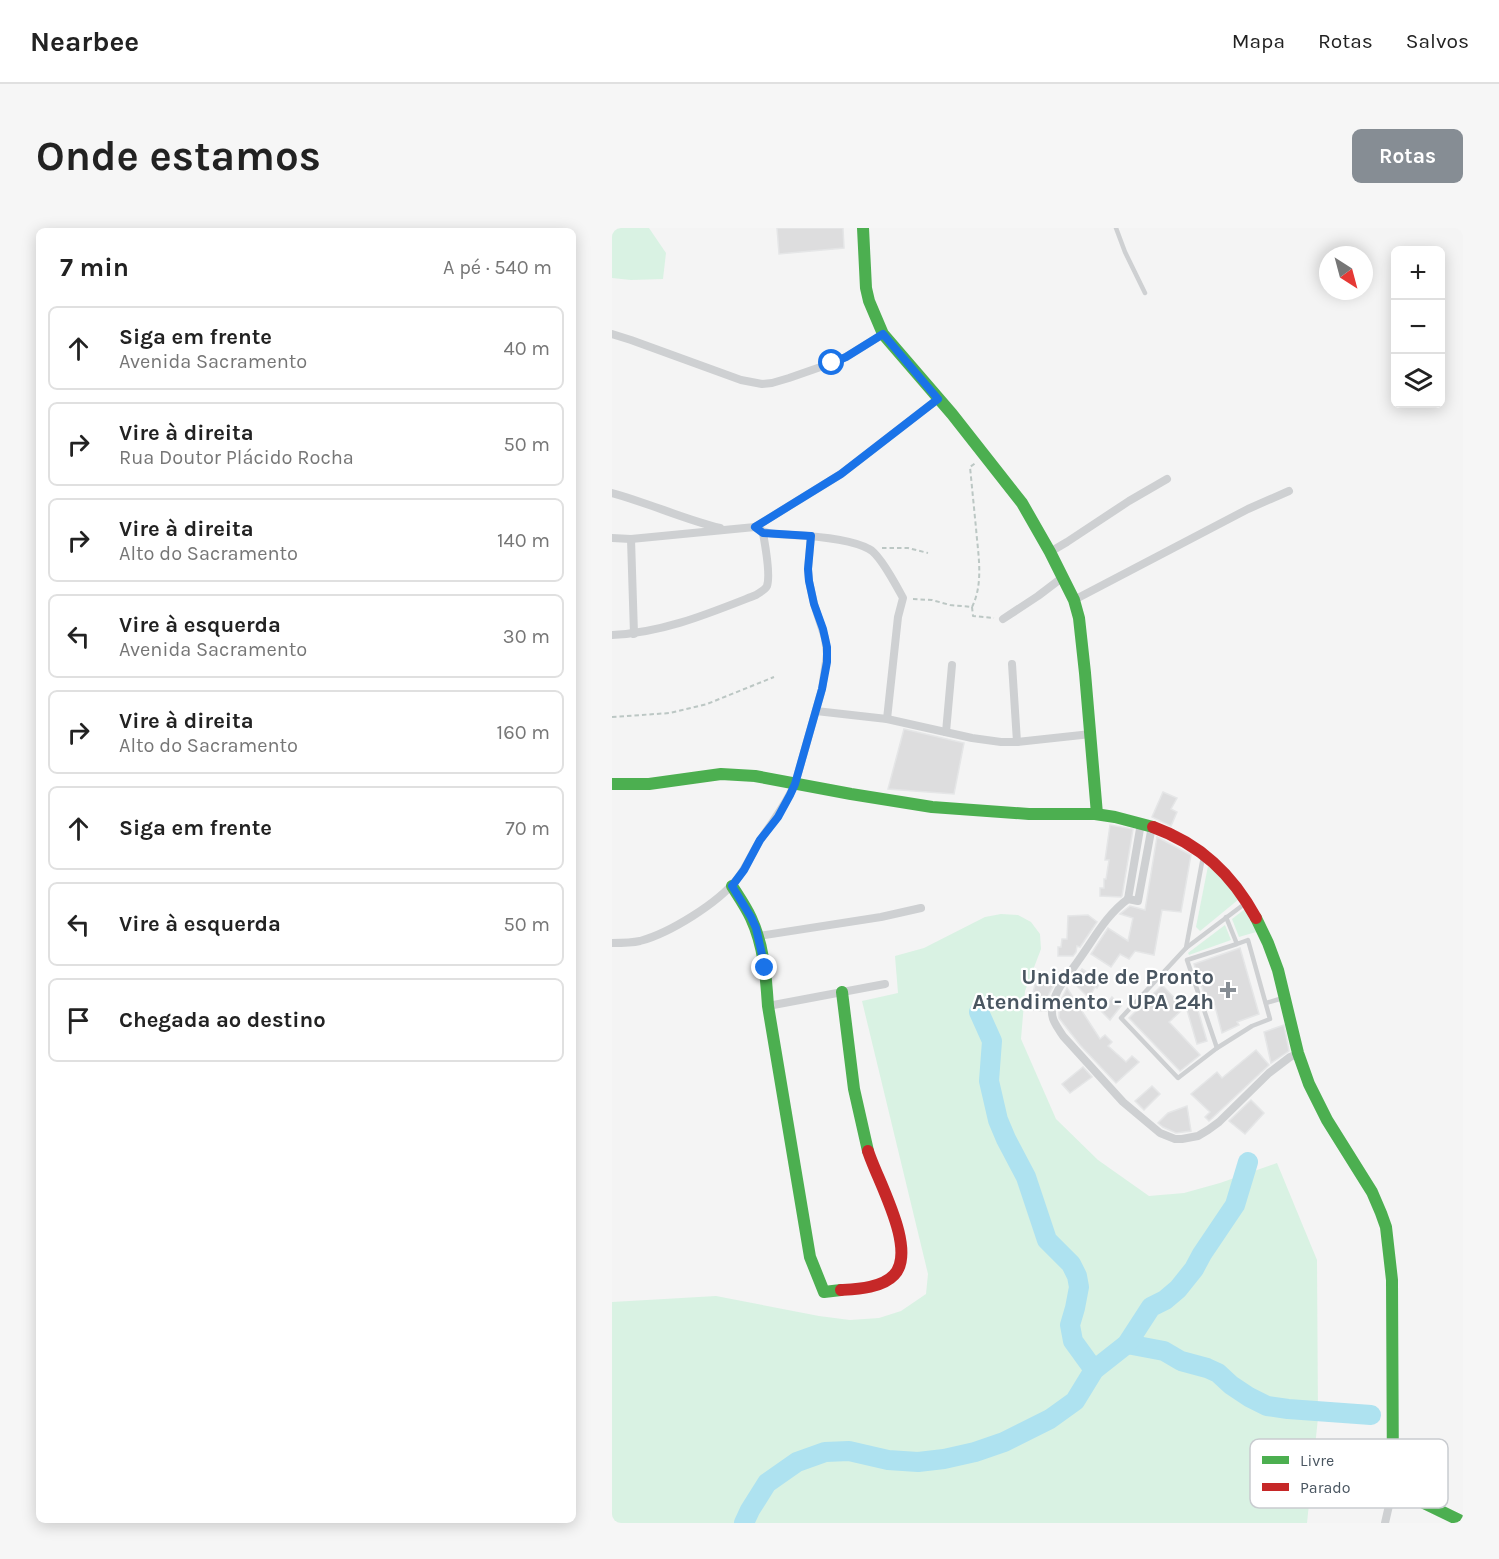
<!DOCTYPE html>
<html lang="pt">
<meta charset="utf-8">
<style>
:root{--surface:#fff;--page:#f6f6f6;--text:#222;--muted:#767676;--line:#e0e0e0;--accent:#868d94}
body{margin:0;font-family:Karla,sans-serif;background:var(--page);color:var(--text)}
.controls{position:absolute;right:18px;top:18px;display:grid;overflow:hidden;border-radius:9px;box-shadow:0 3px 15px #0003}
.controls button{width:54px;height:54px;display:grid;place-items:center;padding:0;border:0;border-bottom:2px solid var(--line);background:var(--surface);color:var(--text);font:30px sans-serif}
.compass{position:absolute;left:707px;top:18px;width:54px;height:54px;border-radius:50%;background:var(--surface);box-shadow:0 3px 15px #0003;rotate:144deg}
.stop{position:absolute;width:18px;height:18px;margin:-14px;border:4px solid #1a73e8;border-radius:50%;background:#fff}
.stop.end{background:#1a73e8;border-color:#fff;box-shadow:0 2px 6px #0008}
.list{margin:0;padding:0;list-style:none}
h2{display:flex;justify-content:space-between;align-items:center;height:78px;margin:0;padding:0 24px;font-size:26px}
h2 small{font-size:20px;font-weight:400;color:var(--muted)}
.list li{display:grid;grid-template-columns:39px 1fr auto;gap:18px;align-items:center;box-sizing:border-box;height:84px;margin:0 12px 12px;padding:0 12px;border:2px solid var(--line);border-radius:9px}
.list b{display:block;font-size:22px;white-space:nowrap}
.list p{margin:0;font-size:20px;white-space:nowrap;color:var(--muted)}
.list em{font-size:20px;font-style:normal;color:var(--muted)}
.icon{flex:none;width:33px;height:33px;fill:none;stroke:currentColor;stroke-width:2;stroke-linecap:round;stroke-linejoin:round}
.map{position:relative;flex:none;width:851px;height:1295px;overflow:hidden;border-radius:9px}
header{display:flex;align-items:center;gap:36px;box-sizing:border-box;height:84px;padding:0 30px;background:var(--surface);border-bottom:2px solid var(--line)}
header strong{font-size:28px}
nav{display:flex;gap:33px;margin-inline-start:auto;font-size:21px}
.intro{display:flex;align-items:center;justify-content:space-between;box-sizing:border-box;height:144px;padding:0 36px}
h1{margin:0;font-size:42px}
.button{padding:15px 27px;border-radius:9px;background:var(--accent);color:#fff;font-size:21px;font-weight:700}
main{display:flex;gap:36px;padding:0 36px}
aside{flex:1;background:var(--surface);border-radius:9px;box-shadow:0 3px 15px #0003}
.map>svg:first-child{display:block}
.green{fill:#d9f2e3}
.lines{fill:none;stroke-linecap:round;stroke-linejoin:round}
.river{stroke:#aee2f0;stroke-width:20}
.building{fill:#ddddde;stroke:#e5e6e7;stroke-width:1.5}
.path{stroke:#bcc7c4;stroke-width:2;stroke-dasharray:4.5 3;stroke-linecap:butt}
.lane{stroke:#ced0d2;stroke-width:4.5}
.street{stroke:#ced0d2;stroke-width:8}
.fast{stroke:#4caf50;stroke-width:12}
.jam{stroke:#c62828;stroke-width:12}
.route{stroke:#1a73e8;stroke-width:8}
.poi-dot{fill:#868d94;stroke:#fff;stroke-width:2}
.labels{text-anchor:middle;dominant-baseline:central;stroke-width:4.5;stroke-linejoin:round;paint-order:stroke}
.poi-label{font-size:22px;font-weight:bold;fill:#4a5661;stroke:#fff;text-anchor:end}
.key{fill:#fff;stroke:#c9ccd0;stroke-width:1.5}
.key-label{font-size:16px;fill:#4a5661}
</style>
<header>
<strong>Nearbee</strong>
<nav><a>Mapa</a><a>Rotas</a><a>Salvos</a></nav>
</header>
<div class="intro"><h1>Onde estamos</h1><a class="button">Rotas</a></div>
<main>
<aside>
<h2>7 min<small>A pé · 540 m</small></h2>
<ul class="list">
<li><svg class="icon" aria-label="ahead" viewBox="0 0 24 24"><path d="M12 20V5M6 11l6-6 6 6"/></svg><div><b>Siga em frente</b><p>Avenida Sacramento</p></div><em>40 m</em></li>
<li><svg class="icon" aria-label="right" viewBox="0 0 24 24"><path d="M7 20v-9h11M14 6l5 5-5 5"/></svg><div><b>Vire à direita</b><p>Rua Doutor Plácido Rocha</p></div><em>50 m</em></li>
<li><svg class="icon" aria-label="right" viewBox="0 0 24 24"><path d="M7 20v-9h11M14 6l5 5-5 5"/></svg><div><b>Vire à direita</b><p>Alto do Sacramento</p></div><em>140 m</em></li>
<li><svg class="icon" aria-label="left" viewBox="0 0 24 24"><path d="M17 20v-9H6M10 6l-5 5 5 5"/></svg><div><b>Vire à esquerda</b><p>Avenida Sacramento</p></div><em>30 m</em></li>
<li><svg class="icon" aria-label="right" viewBox="0 0 24 24"><path d="M7 20v-9h11M14 6l5 5-5 5"/></svg><div><b>Vire à direita</b><p>Alto do Sacramento</p></div><em>160 m</em></li>
<li><svg class="icon" aria-label="ahead" viewBox="0 0 24 24"><path d="M12 20V5M6 11l6-6 6 6"/></svg><div><b>Siga em frente</b></div><em>70 m</em></li>
<li><svg class="icon" aria-label="left" viewBox="0 0 24 24"><path d="M17 20v-9H6M10 6l-5 5 5 5"/></svg><div><b>Vire à esquerda</b></div><em>50 m</em></li>
<li><svg class="icon" aria-label="arrive" viewBox="0 0 24 24"><path d="M6 21V4h12l-3 4 3 4H6"/></svg><div><b>Chegada ao destino</b></div></li>
</ul>
</aside>
<div class="map">
<svg width="851" height="1295" viewBox="0 0 851 1295">
<rect width="100%" height="100%" fill="#f4f4f4"/>
<g class="green">
<polygon points="0,0 37,0 54,25 51,51 19,52 0,50"/>
<polygon points="596,638 609,648 627,671 588,703 584,699"/>
<polygon points="633,681 644,704 627,709 620,691"/>
<polygon points="389,686 406,687 419,694 428,706 429,721 413,763 409,811 444,891 486,932 537,968 572,965 608,955 665,935 705,1032 706,1190 695,1295 0,1295 0,1074 104,1068 207,1088 238,1092 267,1090 289,1083 314,1066 316,1046 250,773 286,765 283,728 312,720 373,689"/>
<polygon points="613,697 619,712 577,727 576,725"/>
</g>
<g class="lines">
<g class="river">
<polyline points="367,784 380,813 377,853 386,892 394,911 414,949 435,1012 459,1036 465,1048 467,1059 463,1080 458,1097 461,1113 482,1142"/>
<polyline points="515,1116 552,1123 569,1133 595,1140 606,1145 619,1157 637,1169 655,1178 676,1181 759,1187"/>
<polyline points="132,1295 138,1282 155,1255 185,1234 213,1224 237,1223 276,1232 306,1234 332,1231 363,1224 392,1214 438,1191 463,1173 482,1142 515,1116 539,1079 553,1072 566,1061 582,1041 590,1026 623,977 636,934"/>
</g>
</g>
<g class="building">
<polygon points="165,0 231,0 232,20 167,26"/>
<polygon points="292,501 352,515 342,566 276,561"/>
<polygon points="551,564 565,570 559,581 565,584 559,598 540,589"/>
<polygon points="498,597 521,601 510,668 509,669 488,668 488,660 492,660 492,651 494,651 497,632 493,632"/>
<polygon points="545,609 579,627 569,684 550,682 542,727 523,723 517,731 508,726 499,739 479,726 496,700 516,713 521,690 508,686 518,678 533,682"/>
<polygon points="476,687 485,694 468,719 465,718 464,724 461,728 446,728 446,719 449,719 450,711 455,711 456,688"/>
<polygon points="628,720 647,786 625,794 627,797 610,805 603,778 597,780 582,736"/>
<polygon points="470,741 489,753 485,760 483,759 477,770 461,754"/>
<polygon points="425,748 444,753 437,766 434,783 417,782"/>
<polygon points="550,757 572,780 557,794 588,827 568,843 517,790"/>
<polygon points="455,760 488,811 493,807 500,814 496,818 514,834 520,828 527,834 504,855 468,817 447,790 447,776"/>
<polygon points="500,769 509,778 498,792 489,783"/>
<polygon points="585,779 595,813 585,816 575,782"/>
<polygon points="672,797 677,823 659,835 652,804"/>
<polygon points="644,822 657,837 597,893 593,889 598,884 579,866 605,844 610,850"/>
<polygon points="471,839 480,849 458,865 450,856"/>
<polygon points="540,858 548,866 532,882 523,873"/>
<polygon points="639,872 652,885 633,906 617,893"/>
<polygon points="575,878 579,903 564,905 551,899 546,895 556,885"/>
</g>
<g class="lines">
<g class="path">
<polyline points="270,320 296,320 316,325"/>
<polyline points="301,371 320,372 338,377 360,379"/>
<path d="M 360,379 C 372,355 366,326 364,300 C 362,280 360,259 358,239 L 365,234"/>
<polyline points="360,379 361,388 382,390"/>
<polyline points="0,489 58,485 95,476 162,449"/>
</g>
<g class="lane">
<polyline points="504,0 513,24 533,65"/>
<polyline points="614,689 625,716 575,732 605,820 640,798 658,791 636,712 625,716"/>
<polyline points="574,720 591,629"/>
<polyline points="654,775 671,770"/>
<polyline points="605,820 566,850 509,790 574,720 635,674"/>
</g>
<g class="street">
<polyline points="0,106 19,112 129,152 150,156 160,155 177,150 220,135 234,129 271,106"/>
<path d="M 0,265 C 37,275 71,291 108,300"/>
<polyline points="143,299 229,246 326,171"/>
<path d="M 0,310 L 19,311 L 143,299 C 154,307 166,306 179,307 C 200,308 239,311 257,321 C 268,326 285,359 291,370 L 286,389 L 275,491"/>
<polyline points="19,311 22,406"/>
<polyline points="438,324 455,314 517,273 555,251"/>
<polyline points="462,372 636,281 677,263"/>
<polyline points="391,391 426,368 451,349"/>
<path d="M 0,407 C 51,405 98,385 144,367 C 148,364 153,362 155,358 C 159,346 153,317 151,305"/>
<polyline points="400,436 405,514"/>
<polyline points="204,483 275,491 360,510 389,514 405,514 479,506"/>
<polyline points="334,504 340,437"/>
<path d="M 516,671 C 494,687 482,711 466,733 C 456,748 441,763 440,782 C 439,792 446,800 451,808 L 511,874 L 548,905 L 563,911 L 570,911 L 586,908 L 596,902 L 607,894 L 657,845 L 678,829 L 686,826"/>
<polyline points="516,671 526,673 540,598"/>
<polyline points="516,671 529,595"/>
<polyline points="147,708 269,689 309,680"/>
<path d="M 0,715 C 9,715 19,715 28,713 C 58,705 106,675 125,651 C 135,639 140,624 149,611 C 162,591 173,578 183,556 L 210,461 L 215,426 L 213,410 L 202,376 L 197,353 L 196,341 L 199,308"/>
<polyline points="156,778 273,756"/>
<polyline points="773,1295 781,1260"/>
</g>
<g class="fast">
<polyline points="251,0 254,60 257,73 271,106 340,186 410,275 438,324 462,372 467,390 473,445 485,586"/>
<polyline points="0,556 37,556 109,546 143,548 239,566 320,579 417,586 483,586 503,589 541,599"/>
<path d="M 120,658 C 127,669 134,679 139,690 C 152,718 154,748 156,778 L 198,1029 L 212,1064 L 229,1062"/>
<polyline points="644,690 656,715 666,742 686,825 697,856 715,892 760,964 769,985 774,999 780,1052 781,1260 851,1294"/>
<polyline points="230,764 242,861 256,923"/>
</g>
<g class="jam">
<path d="M 541,599 C 588,616 620,646 644,690"/>
<path d="M 229,1062 C 245,1061 270,1060 282,1047 C 306,1022 265,952 256,923"/>
</g>
</g>
<g class="lines">
<polyline class="route" points="153,740 144,700 139,689 120,658 132,642 148,612 166,589 178,567 183,556 210,461 215,434 215,419 211,401 202,376 197,353 196,341 199,308 151,305 143,299 229,246 326,171 271,106 234,129 220,135"/>
</g>
<path class="poi-dot" d="M613 753h6v6h6v6h-6v6h-6v-6h-6v-6h6z"/>
<g class="labels">
<g class="poi-label">
<text x="602" y="749">Unidade de Pronto<tspan x="602" dy="25">Atendimento - UPA 24h</tspan></text>
</g>
</g>
<rect x="638" y="1211" width="198" height="69" rx="9" class="key"/>
<rect x="650" y="1228" width="27" height="8" fill="#4caf50"/>
<rect x="650" y="1255" width="27" height="8" fill="#c62828"/>
<g class="key-label">
<text x="688" y="1238">Livre</text>
<text x="688" y="1265">Parado</text>
</g>
</svg>
<div class="controls">
<button>+</button>
<button>−</button>
<button><svg class="icon" aria-label="layers" viewBox="0 0 24 24"><path d="M12 4l9 5-9 5-9-5zM3 14l9 5 9-5"/></svg></button>
</div>
<svg class="compass" viewBox="-18 -18 36 36"><path d="M0-13l5 13h-10z" fill="#e53935"/><path d="M0 13l5-13h-10z" fill="#767676"/></svg>
<div class="stop" style="left:220px;top:135px"></div>
<div class="stop end" style="left:153px;top:740px"></div>
</div>
</main>
